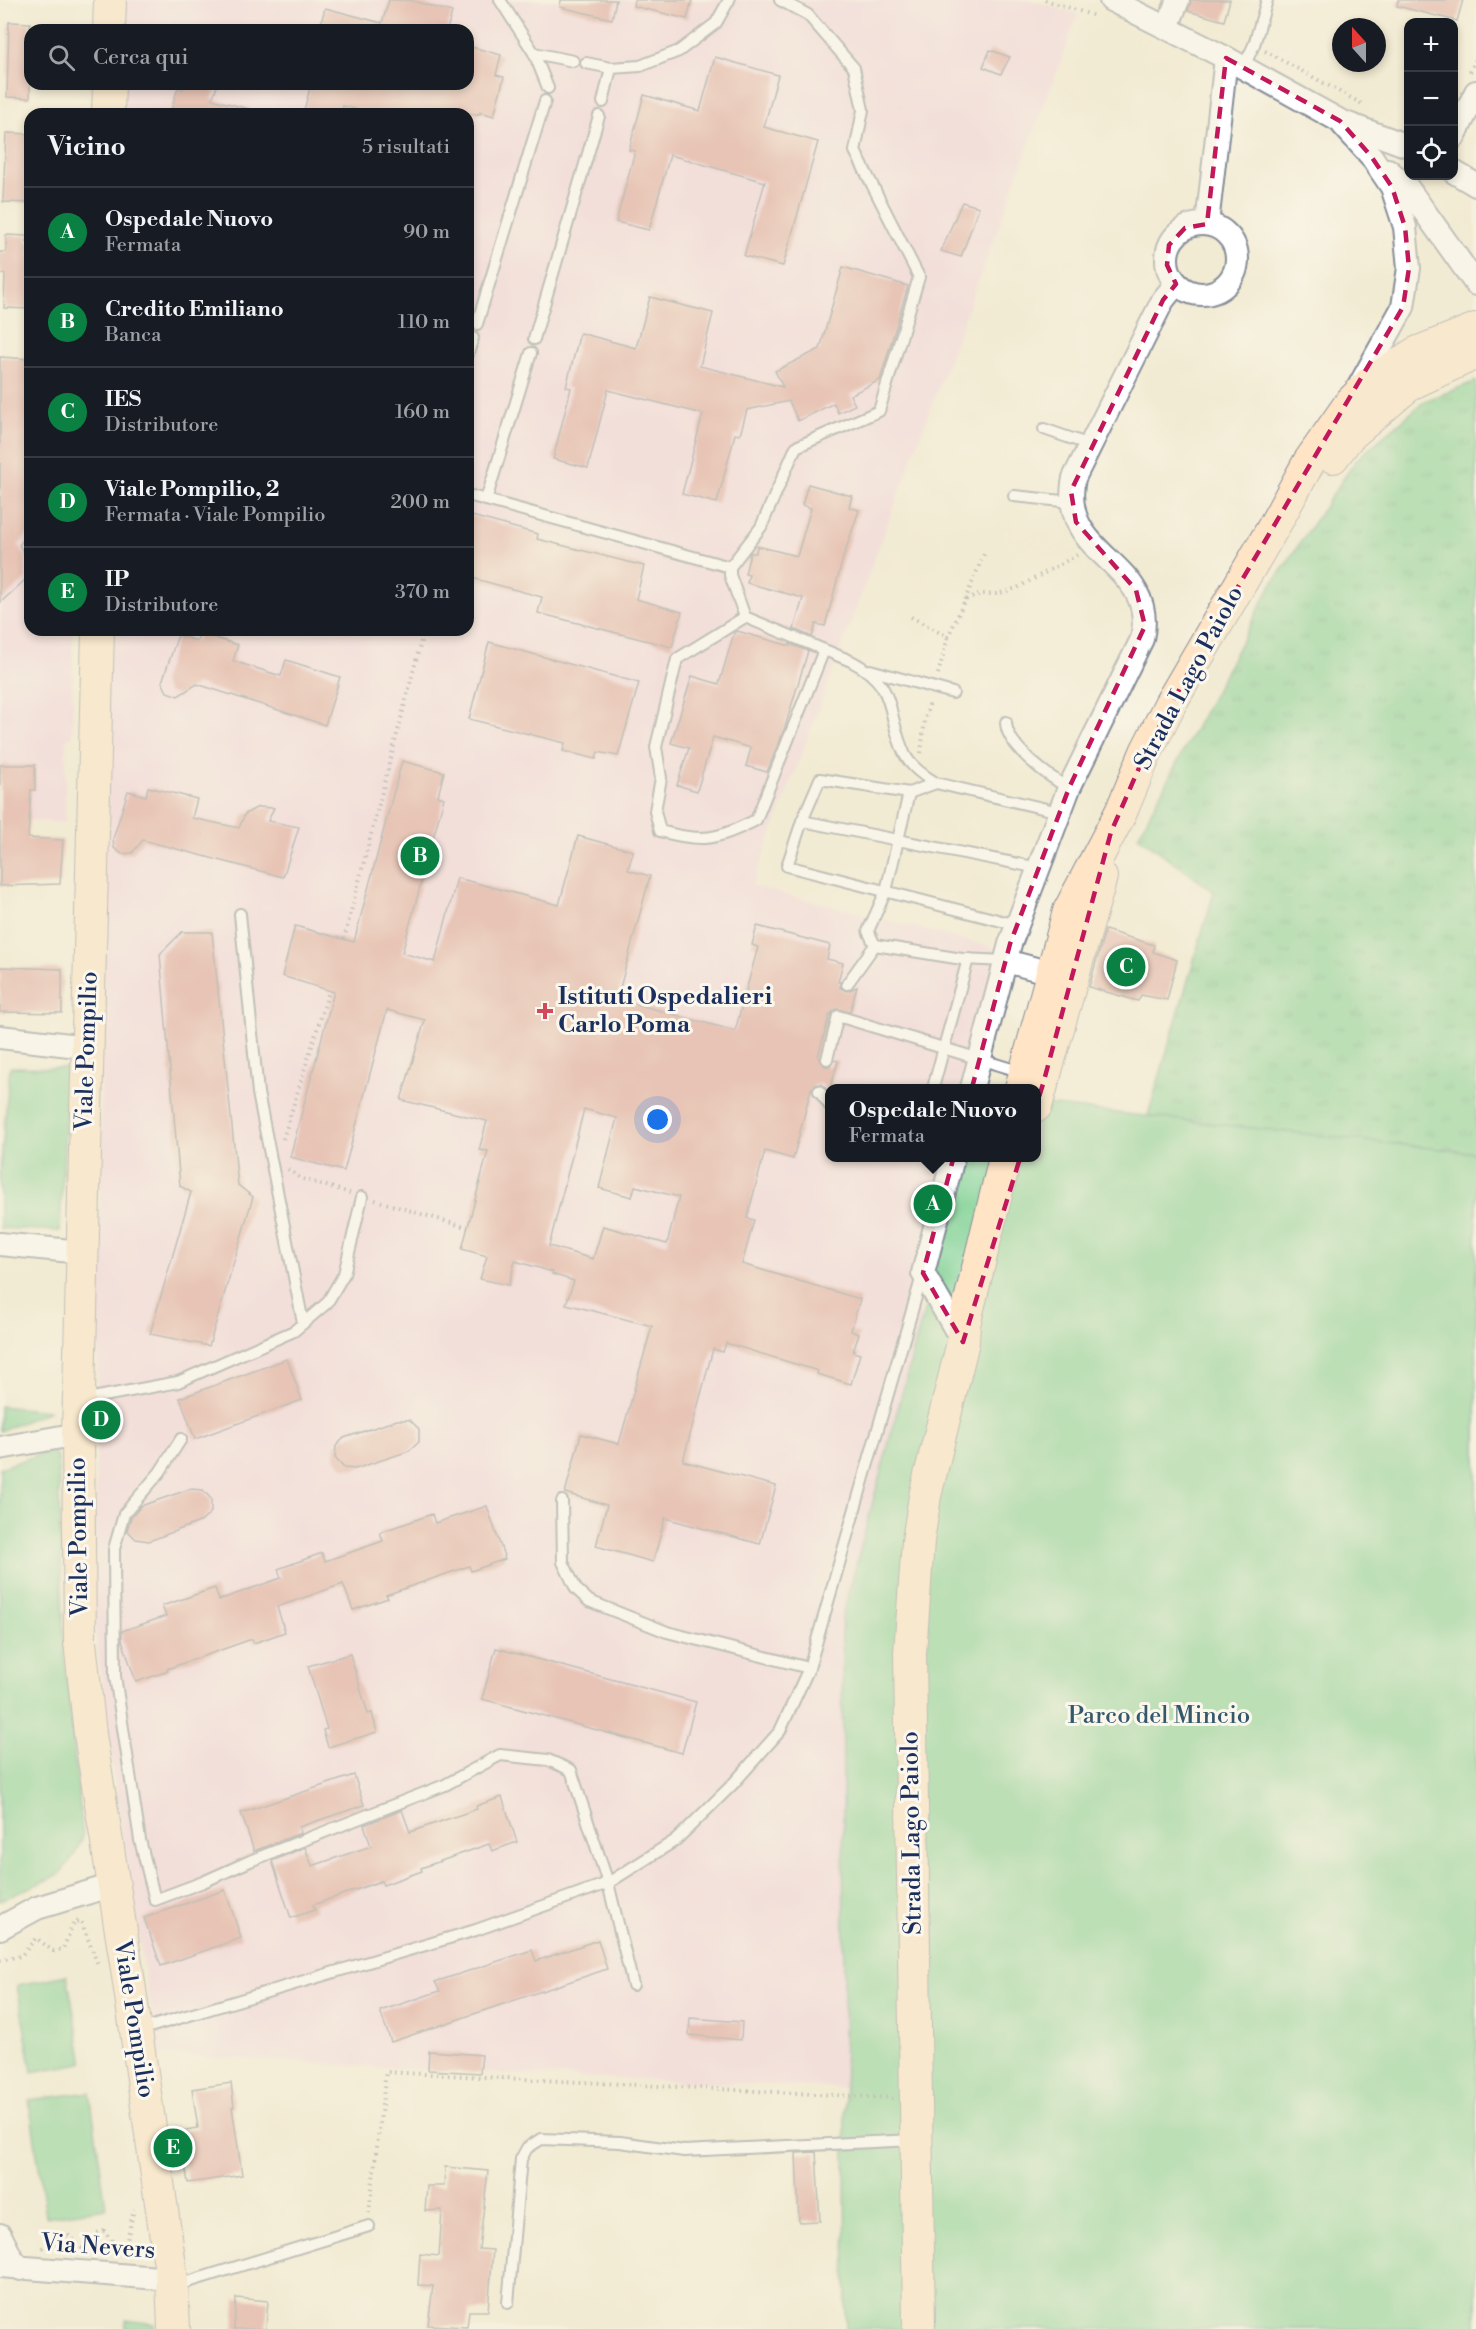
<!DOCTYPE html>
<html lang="it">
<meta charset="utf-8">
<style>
:root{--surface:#171b24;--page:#20242c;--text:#f1f3f6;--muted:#9ea1a6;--line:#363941;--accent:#0b8043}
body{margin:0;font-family:"Libre Bodoni",serif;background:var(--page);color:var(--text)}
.controls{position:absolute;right:18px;top:18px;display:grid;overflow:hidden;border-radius:12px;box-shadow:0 3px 9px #0003}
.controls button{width:54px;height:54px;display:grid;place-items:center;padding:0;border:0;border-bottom:2px solid var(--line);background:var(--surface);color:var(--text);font:30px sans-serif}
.compass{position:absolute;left:1332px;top:18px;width:54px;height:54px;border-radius:50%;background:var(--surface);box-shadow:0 3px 9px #0003;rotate:339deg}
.you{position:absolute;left:658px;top:1120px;width:21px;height:21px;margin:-15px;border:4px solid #fff;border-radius:50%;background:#1a73e8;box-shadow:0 0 0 9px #1a73e833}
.badge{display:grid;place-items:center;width:39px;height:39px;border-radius:50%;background:var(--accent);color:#fff;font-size:20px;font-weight:700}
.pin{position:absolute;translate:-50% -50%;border:3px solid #fff;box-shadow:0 2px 6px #0006}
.popup{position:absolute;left:825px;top:1084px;width:216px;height:78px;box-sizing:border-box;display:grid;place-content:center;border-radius:12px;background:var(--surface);filter:drop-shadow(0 2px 4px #0005);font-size:20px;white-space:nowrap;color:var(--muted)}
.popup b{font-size:22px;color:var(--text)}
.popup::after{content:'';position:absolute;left:50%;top:100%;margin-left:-12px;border:12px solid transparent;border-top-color:var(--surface)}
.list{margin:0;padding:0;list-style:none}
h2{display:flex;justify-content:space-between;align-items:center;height:78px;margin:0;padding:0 24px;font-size:26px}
h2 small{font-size:20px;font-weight:400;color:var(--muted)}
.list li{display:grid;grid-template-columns:39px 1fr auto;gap:18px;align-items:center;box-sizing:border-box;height:90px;padding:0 24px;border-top:2px solid var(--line)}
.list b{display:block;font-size:22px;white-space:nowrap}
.list p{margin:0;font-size:20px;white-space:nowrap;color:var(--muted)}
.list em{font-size:20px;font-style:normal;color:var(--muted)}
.icon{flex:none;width:33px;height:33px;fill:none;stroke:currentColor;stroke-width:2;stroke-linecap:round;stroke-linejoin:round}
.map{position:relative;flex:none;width:1476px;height:2329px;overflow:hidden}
.search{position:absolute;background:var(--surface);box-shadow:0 3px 9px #0003;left:24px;top:24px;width:450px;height:66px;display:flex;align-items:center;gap:15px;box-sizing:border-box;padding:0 21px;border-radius:18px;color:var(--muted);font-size:22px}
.panel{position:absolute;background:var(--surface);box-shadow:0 3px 9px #0003;left:24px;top:108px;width:450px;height:528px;border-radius:18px}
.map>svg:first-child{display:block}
.built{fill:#f2d0e2}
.grass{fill:url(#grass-tufts);stroke:#4b8078;stroke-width:1.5}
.green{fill:#7bd093;stroke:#4b8078;stroke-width:1.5}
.building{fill:#da9591;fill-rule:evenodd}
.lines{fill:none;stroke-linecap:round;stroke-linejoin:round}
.lane-casing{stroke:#868d98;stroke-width:14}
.street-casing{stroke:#868d98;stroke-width:26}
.secondary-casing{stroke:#868d98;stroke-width:34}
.path{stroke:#868d98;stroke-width:4;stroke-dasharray:1.5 4.5;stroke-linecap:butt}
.lane{stroke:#fff;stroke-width:10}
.street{stroke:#fff;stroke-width:22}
.secondary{stroke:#ffe4c6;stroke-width:32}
.marked{fill:none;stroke:#c2185b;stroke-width:4.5;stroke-dasharray:12 8;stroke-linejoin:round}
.poi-dot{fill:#d1495b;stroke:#fbf7ec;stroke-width:2}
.labels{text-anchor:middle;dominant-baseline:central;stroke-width:6;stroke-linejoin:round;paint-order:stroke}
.street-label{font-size:24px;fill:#1b2f5e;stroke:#fbf7ec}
.poi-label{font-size:24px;font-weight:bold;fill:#1b2f5e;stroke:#fbf7ec;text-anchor:start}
.park-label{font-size:24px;fill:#33576b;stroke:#fbf7ec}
</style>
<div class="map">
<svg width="1476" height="2329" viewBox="0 0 1476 2329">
<defs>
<pattern id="grass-tufts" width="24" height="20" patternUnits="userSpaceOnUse" patternTransform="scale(1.5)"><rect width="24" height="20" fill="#7bd093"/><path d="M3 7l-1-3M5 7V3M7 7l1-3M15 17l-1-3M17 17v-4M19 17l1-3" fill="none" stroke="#64a97b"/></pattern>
</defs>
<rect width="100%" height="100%" fill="#fbf7ec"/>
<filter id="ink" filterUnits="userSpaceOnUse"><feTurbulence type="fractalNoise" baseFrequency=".0167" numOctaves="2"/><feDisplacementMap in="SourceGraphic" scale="12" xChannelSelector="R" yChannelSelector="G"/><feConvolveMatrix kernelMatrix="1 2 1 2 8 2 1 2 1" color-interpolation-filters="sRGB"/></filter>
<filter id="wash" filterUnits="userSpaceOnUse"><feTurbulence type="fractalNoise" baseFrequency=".008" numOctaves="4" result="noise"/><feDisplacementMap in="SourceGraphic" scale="24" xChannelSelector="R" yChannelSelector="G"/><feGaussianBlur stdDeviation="1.35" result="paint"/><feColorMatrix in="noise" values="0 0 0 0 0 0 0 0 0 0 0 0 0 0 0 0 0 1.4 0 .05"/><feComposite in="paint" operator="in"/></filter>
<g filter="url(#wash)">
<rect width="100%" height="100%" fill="#f2ebd3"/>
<g class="built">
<polygon points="124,0 1028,0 1078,14 752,886 1003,950 966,1088 830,1088 830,1158 948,1158 913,1292 934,1352 873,2089 480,2073 159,2054 122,1840 94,1620 107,679 110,630 468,630 468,114 124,114 124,84 468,84 468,30 124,30"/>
<polygon points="0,414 30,415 30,630 73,630 72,736 66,739 65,823 0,819"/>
</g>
<polygon class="grass" points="1476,381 1476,2329 956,2329 1139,1146 1214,892 1138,836 1271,586 1356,460 1425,401"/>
<g class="green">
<polygon points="10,1067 68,1068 60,1231 0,1228 0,1173"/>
<polygon points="1037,1104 1476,1153 1476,2329 846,2329 842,1617 965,1158 1036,1158"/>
<polygon points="0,1406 50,1411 0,1431"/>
<polygon points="53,1450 58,1459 64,1651 83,1837 74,1855 60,1874 0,1901 0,1468"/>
<polygon points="67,1975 83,2063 32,2072 17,1985"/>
<polygon points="90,2092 106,2208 46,2217 29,2100"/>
<polygon points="126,2320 155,2324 154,2329 125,2329"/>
</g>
<g id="blocks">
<g class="building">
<polygon points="389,0 409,0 452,12 447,30 319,30 325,8 382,23"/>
<polygon points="561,0 616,0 612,19 560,7"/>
<polygon points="634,0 692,0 687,19 633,6"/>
<polygon points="1191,0 1230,0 1224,21 1188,11"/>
<polygon points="1398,0 1463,0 1457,21 1397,6"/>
<polygon points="9,22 30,23 30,98 7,97"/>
<polygon points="468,46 501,55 496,75 504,77 494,116 480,112 480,114 374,114 343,106 341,114 303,114 311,84 468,84"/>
<polygon points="990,50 1010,57 1001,74 983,67"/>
<polygon points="715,57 778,75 764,127 818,142 783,266 744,256 765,182 670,155 649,230 616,222 635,151 629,150 644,95 700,111"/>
<polygon points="184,84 218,84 212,99 249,109 249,114 170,114 178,87 183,89"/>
<polygon points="6,133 30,134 30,203 3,202"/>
<polygon points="962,202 979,207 961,257 941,251"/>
<polygon points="6,235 27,236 26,242 30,242 30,309 4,308 5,274 0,274 0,252 6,252"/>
<polygon points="843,267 908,286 880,380 850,395 855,405 838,413 834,403 798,421 789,401 747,410 740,435 735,434 717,503 682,494 703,414 608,390 588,468 553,459 571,388 566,387 580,333 636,348 650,297 713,313 700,366 783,387 775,371 820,349"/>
<polygon points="0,357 30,359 30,531 19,545 26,557 26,579 0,603"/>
<polygon points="808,484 852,496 849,507 859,510 843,558 825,626 816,624 812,637 794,629 803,598 747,583 749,575 745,574 750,553 756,553 757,546 797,556 811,508 802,505"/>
<polygon points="468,515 538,534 537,539 644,566 636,599 682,612 672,647 538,613 542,597 468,577"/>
<polygon points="737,631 790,646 790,644 808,651 785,727 767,772 746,766 751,748 713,737 697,791 677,785 689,748 671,743 692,676 719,684 734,633"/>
<polygon points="199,633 238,645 233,661 281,676 286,660 340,677 325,725 197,684 178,696 167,692 162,682 178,635 197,641"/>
<polygon points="489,642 639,683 618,756 598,752 596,759 563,751 565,743 469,719"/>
<path d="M 402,761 L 444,772 L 438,796 L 444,798 L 402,953 L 435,962 L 457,878 L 559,905 L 578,836 L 633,851 L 628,870 L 650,876 L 617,999 L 735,1031 L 758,947 L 752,945 L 757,926 L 830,945 L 827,959 L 843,963 L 838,982 L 840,982 L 840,988 L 847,991 L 857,987 L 850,1012 L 837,1009 L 830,1014 L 818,1056 L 825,1066 L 830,1066 L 834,1060 L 838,1061 L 829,1092 L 821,1084 L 815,1085 L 811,1089 L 793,1159 L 765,1151 L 747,1218 L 754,1220 L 742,1264 L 860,1299 L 851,1331 L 859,1334 L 853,1352 L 860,1354 L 851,1384 L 817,1374 L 818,1371 L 726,1343 L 723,1352 L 713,1349 L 683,1461 L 776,1486 L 760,1544 L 665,1518 L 653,1562 L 596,1546 L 607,1505 L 565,1493 L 581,1434 L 619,1444 L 652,1326 L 566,1304 L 574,1281 L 552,1274 L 553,1272 L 515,1261 L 509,1285 L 480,1279 L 487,1256 L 462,1249 L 488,1151 L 479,1150 L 487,1121 L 401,1100 L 425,1020 L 387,1010 L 344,1171 L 290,1157 L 334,992 L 282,976 L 295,926 L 354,942 ZM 584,1109 L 617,1118 L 599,1188 L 632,1197 L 635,1186 L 679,1197 L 667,1244 L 603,1226 L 593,1259 L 549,1246 Z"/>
<polygon points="0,765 35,765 35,790 31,790 28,838 63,840 60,884 0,886"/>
<polygon points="148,787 197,799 192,818 239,828 245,814 258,807 274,808 268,821 299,827 283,877 143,840 132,853 122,854 114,848 113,839 128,791 146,796"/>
<polygon points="1105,930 1154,945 1153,952 1177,960 1167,1000 1141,995 1138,1001 1089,987"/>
<polygon points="182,932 212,932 238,1185 253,1197 209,1346 150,1334 191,1192 180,1186 160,954"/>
<polygon points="0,967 62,969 62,1013 0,1012"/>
<polygon points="287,1359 302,1400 195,1439 180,1398"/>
<polygon points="397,1420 410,1420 419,1429 419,1442 409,1451 355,1469 344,1468 335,1458 336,1446 344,1438"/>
<polygon points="190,1489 203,1490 211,1499 211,1512 202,1521 149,1541 136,1539 127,1530 131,1518 141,1506"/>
<polygon points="487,1506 505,1559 471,1571 469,1566 386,1595 388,1598 353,1610 343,1584 277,1607 285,1632 254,1643 252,1639 167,1669 168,1671 136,1682 122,1640 122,1631 166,1616 162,1606 215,1588 219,1600 281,1578 278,1569 322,1553 325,1561 383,1541 380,1532 410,1522 432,1514 435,1523"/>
<polygon points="496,1648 696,1702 682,1753 482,1699"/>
<polygon points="350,1654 368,1714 372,1713 377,1732 328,1747 323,1730 327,1729 308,1666"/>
<polygon points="354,1775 364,1805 299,1827 301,1833 254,1851 241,1813"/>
<polygon points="502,1797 517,1842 492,1851 489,1844 421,1868 422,1871 383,1885 381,1881 313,1905 315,1910 291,1918 272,1861 305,1847 312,1866 371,1846 364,1825 402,1810 410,1832 477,1809 476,1806"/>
<polygon points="225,1890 241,1938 161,1966 144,1918"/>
<polygon points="598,1940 607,1969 391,2042 380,2011 440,1991 435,1982 532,1950 536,1961"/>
<polygon points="690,2018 742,2022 741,2040 689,2035"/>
<polygon points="429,2051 482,2055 480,2073 428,2070"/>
<polygon points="231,2083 234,2107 232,2107 242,2175 188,2183 180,2131 198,2128 192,2089"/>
<polygon points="816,2152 820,2221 799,2222 796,2153"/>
<polygon points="445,2167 488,2171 479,2249 493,2250 488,2311 469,2311 467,2327 428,2325 433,2286 418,2285 420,2254 439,2256 442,2210 425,2211 427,2186 444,2186"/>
<polygon points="236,2298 268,2301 266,2329 234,2329"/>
</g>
</g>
</g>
<g filter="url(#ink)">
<use href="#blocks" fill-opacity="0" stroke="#868d98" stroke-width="1.5"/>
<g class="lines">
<defs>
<g id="lane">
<polyline points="500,0 534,53 548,88"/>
<polyline points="534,53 573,61"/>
<polyline points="586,63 611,68 640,66 679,51 716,23 729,0"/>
<polyline points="1243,68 1254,45 1267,0"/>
<polyline points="603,102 611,68"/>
<polyline points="477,324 545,101"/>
<polyline points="534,339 599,116"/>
<polyline points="468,353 473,338"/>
<polyline points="1044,429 1090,445"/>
<path d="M 468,495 L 730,567 L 730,575 L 745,617 L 851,661 C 900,686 885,714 905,755 C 912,768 924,776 936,783 L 1059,812"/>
<polyline points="1014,496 1072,502"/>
<polyline points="486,500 531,353"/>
<polyline points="730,567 761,527 796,447 879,411 919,277 855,151 863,110 854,68 808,15 780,0"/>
<path d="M 745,617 L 677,659 L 656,747 L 661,778 L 655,811 L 660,831 C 702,843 717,840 756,820 L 824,650"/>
<polyline points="870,670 953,693"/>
<path d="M 1006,722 C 1006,746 1049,777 1069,788"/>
<polyline points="936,783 909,793 820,779 802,821 787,866 1017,925"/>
<polyline points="909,793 886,891 868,931 875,945 962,959 1006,961"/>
<polyline points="802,821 1039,868"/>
<polyline points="240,914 258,1093 303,1323"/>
<polyline points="847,984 875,945"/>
<polyline points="827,1059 838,1016 1022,1072"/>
<polyline points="933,1088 968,959"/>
<polyline points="819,1091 830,1106"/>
<polyline points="82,1400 178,1382 294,1331 327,1303 344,1274 362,1197"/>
<polyline points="562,1501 563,1562 576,1589 589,1601 667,1632 809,1668 922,1276"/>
<polyline points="633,1985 608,1883 676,1840 732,1785 780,1731 809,1668"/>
<polyline points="139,2030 476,1930 608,1883 571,1770 548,1760 500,1755 445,1785 250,1861 203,1882 155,1900 140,1840 115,1676 114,1549 124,1514 160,1472 181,1439"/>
<polyline points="175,2286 369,2226"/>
<polyline points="508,2303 521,2159 527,2148 541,2139 620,2142 684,2151 915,2140"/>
</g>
<g id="street">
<polyline points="1111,0 1226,58 1340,121 1408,146"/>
<polyline points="1167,27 1178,0"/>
<polyline points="1343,125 1371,156 1392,187 1405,227 1409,268 1403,307 1357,390"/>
<polyline points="1454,137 1476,92"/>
<polyline points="1388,170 1407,187 1476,284"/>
<polyline points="1454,172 1476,185"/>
<circle cx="1202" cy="259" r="35"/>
<polyline points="1207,224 1226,58"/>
<polyline points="1006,961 1051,973"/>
<polyline points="0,1037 87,1047"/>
<path d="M 972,1088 L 1010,944 L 1069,788 L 1142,639 C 1159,560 1057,559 1074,478 L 1163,300 L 1176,284"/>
<polyline points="953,1158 923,1273 963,1342"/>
<polyline points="0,1244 81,1252"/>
<polyline points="0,1448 78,1434"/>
<polyline points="0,1928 37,1908 113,1885"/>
<polyline points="0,2235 11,2257 21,2269"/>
<polyline points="0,2266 172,2279"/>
</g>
<g id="secondary">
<polyline points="109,30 110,0"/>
<polyline points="108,114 109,84"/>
<polyline points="1333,457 1349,436 1410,384 1476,353"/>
<polyline points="98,630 78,1434 80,1642 90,1734 128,1976 172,2279 174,2329"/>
<polyline points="1021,1088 1069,911 1121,812 1146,752 1170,704 1274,526 1309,462 1351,402 1370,383 1416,353 1476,329"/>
<polyline points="1036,1106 1101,877"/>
<polyline points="919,2329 910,1653 918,1541 925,1496 963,1342 964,1325 1005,1158"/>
</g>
</defs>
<use href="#lane" class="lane-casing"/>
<use href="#street" class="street-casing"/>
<use href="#secondary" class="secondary-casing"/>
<g class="path">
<polyline points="1045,0 1095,16"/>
<polyline points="1265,51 1364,105"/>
<polyline points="1470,72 1476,59"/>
<polyline points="965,600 984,554"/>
<polyline points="911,617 948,637 965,600 981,594 997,594 1017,588 1077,555"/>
<polyline points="938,674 948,637"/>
<polyline points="921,753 925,719 930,702"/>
<polyline points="344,939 424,630"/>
<polyline points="283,1139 329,991"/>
<polyline points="288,1169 300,1178 350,1193"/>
<polyline points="375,1200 468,1228"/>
<polyline points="0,1960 21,1956 36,1938 53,1951 63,1949 74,1922 81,1921 99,1967"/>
<polyline points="369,2213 386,2072 893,2098"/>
<polyline points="42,2248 67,2234 82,2248 88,2246 96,2233 104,2231 119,2250 125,2249 134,2209"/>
</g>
<use href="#lane" class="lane"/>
<use href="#street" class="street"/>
<use href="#secondary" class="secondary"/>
</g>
</g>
<path d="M0 0H1476V2329H0ZM 1226,58 L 1340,121 L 1371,156 L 1392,187 L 1405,227 L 1409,268 L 1403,307 L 1196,658 L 1146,752 L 1111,832 L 1043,1084 L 963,1342 L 923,1273 L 1010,944 L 1069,788 L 1145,626 L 1136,590 L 1076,522 L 1071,491 L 1163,300 L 1176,284 L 1167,265 L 1169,245 L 1185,228 L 1207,224 Z" fill="#f2ebd3" fill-opacity=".55" fill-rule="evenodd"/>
<path class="marked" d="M 1226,58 L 1340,121 L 1371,156 L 1392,187 L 1405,227 L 1409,268 L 1403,307 L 1196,658 L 1146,752 L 1111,832 L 1043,1084 L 963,1342 L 923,1273 L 1010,944 L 1069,788 L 1145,626 L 1136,590 L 1076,522 L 1071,491 L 1163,300 L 1176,284 L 1167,265 L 1169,245 L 1185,228 L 1207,224 Z"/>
<path class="poi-dot" d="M542 1002h6v6h6v6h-6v6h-6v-6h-6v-6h6z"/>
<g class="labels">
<g class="street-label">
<text transform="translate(1189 678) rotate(-62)">Strada Lago Paiolo</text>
<text transform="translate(87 1051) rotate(-88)">Viale Pompilio</text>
<text transform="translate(79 1537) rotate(-91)">Viale Pompilio</text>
<text transform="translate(912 1833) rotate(-91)">Strada Lago Paiolo</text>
<text transform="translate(134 2019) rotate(81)">Viale Pompilio</text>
<text transform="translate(98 2247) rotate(4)">Via Nevers</text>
</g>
<g class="poi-label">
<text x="558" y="997">Istituti Ospedalieri<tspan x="558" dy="28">Carlo Poma</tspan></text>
</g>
<g class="park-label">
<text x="1159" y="1716">Parco del Mincio</text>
</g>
</g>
</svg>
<div class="controls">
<button>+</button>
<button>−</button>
<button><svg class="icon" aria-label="locate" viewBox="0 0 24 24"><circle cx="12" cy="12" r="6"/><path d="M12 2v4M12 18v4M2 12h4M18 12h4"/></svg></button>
</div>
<svg class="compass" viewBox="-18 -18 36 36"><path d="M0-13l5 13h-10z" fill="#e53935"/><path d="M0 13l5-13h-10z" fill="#9ea1a6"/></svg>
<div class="you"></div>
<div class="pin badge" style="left:933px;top:1204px">A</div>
<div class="popup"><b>Ospedale Nuovo</b>Fermata</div>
<div class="pin badge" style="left:420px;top:856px">B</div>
<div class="pin badge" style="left:1126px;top:967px">C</div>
<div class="pin badge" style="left:101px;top:1420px">D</div>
<div class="pin badge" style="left:173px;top:2148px">E</div>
<div class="search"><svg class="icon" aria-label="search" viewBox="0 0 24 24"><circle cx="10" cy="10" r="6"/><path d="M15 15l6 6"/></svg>Cerca qui</div>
<section class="panel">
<h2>Vicino<small>5 risultati</small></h2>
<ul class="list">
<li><span class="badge">A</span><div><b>Ospedale Nuovo</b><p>Fermata</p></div><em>90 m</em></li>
<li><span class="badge">B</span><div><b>Credito Emiliano</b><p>Banca</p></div><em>110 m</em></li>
<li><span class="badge">C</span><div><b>IES</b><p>Distributore</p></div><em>160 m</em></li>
<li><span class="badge">D</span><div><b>Viale Pompilio, 2</b><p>Fermata · Viale Pompilio</p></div><em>200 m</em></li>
<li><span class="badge">E</span><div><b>IP</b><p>Distributore</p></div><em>370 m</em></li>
</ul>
</section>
</div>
